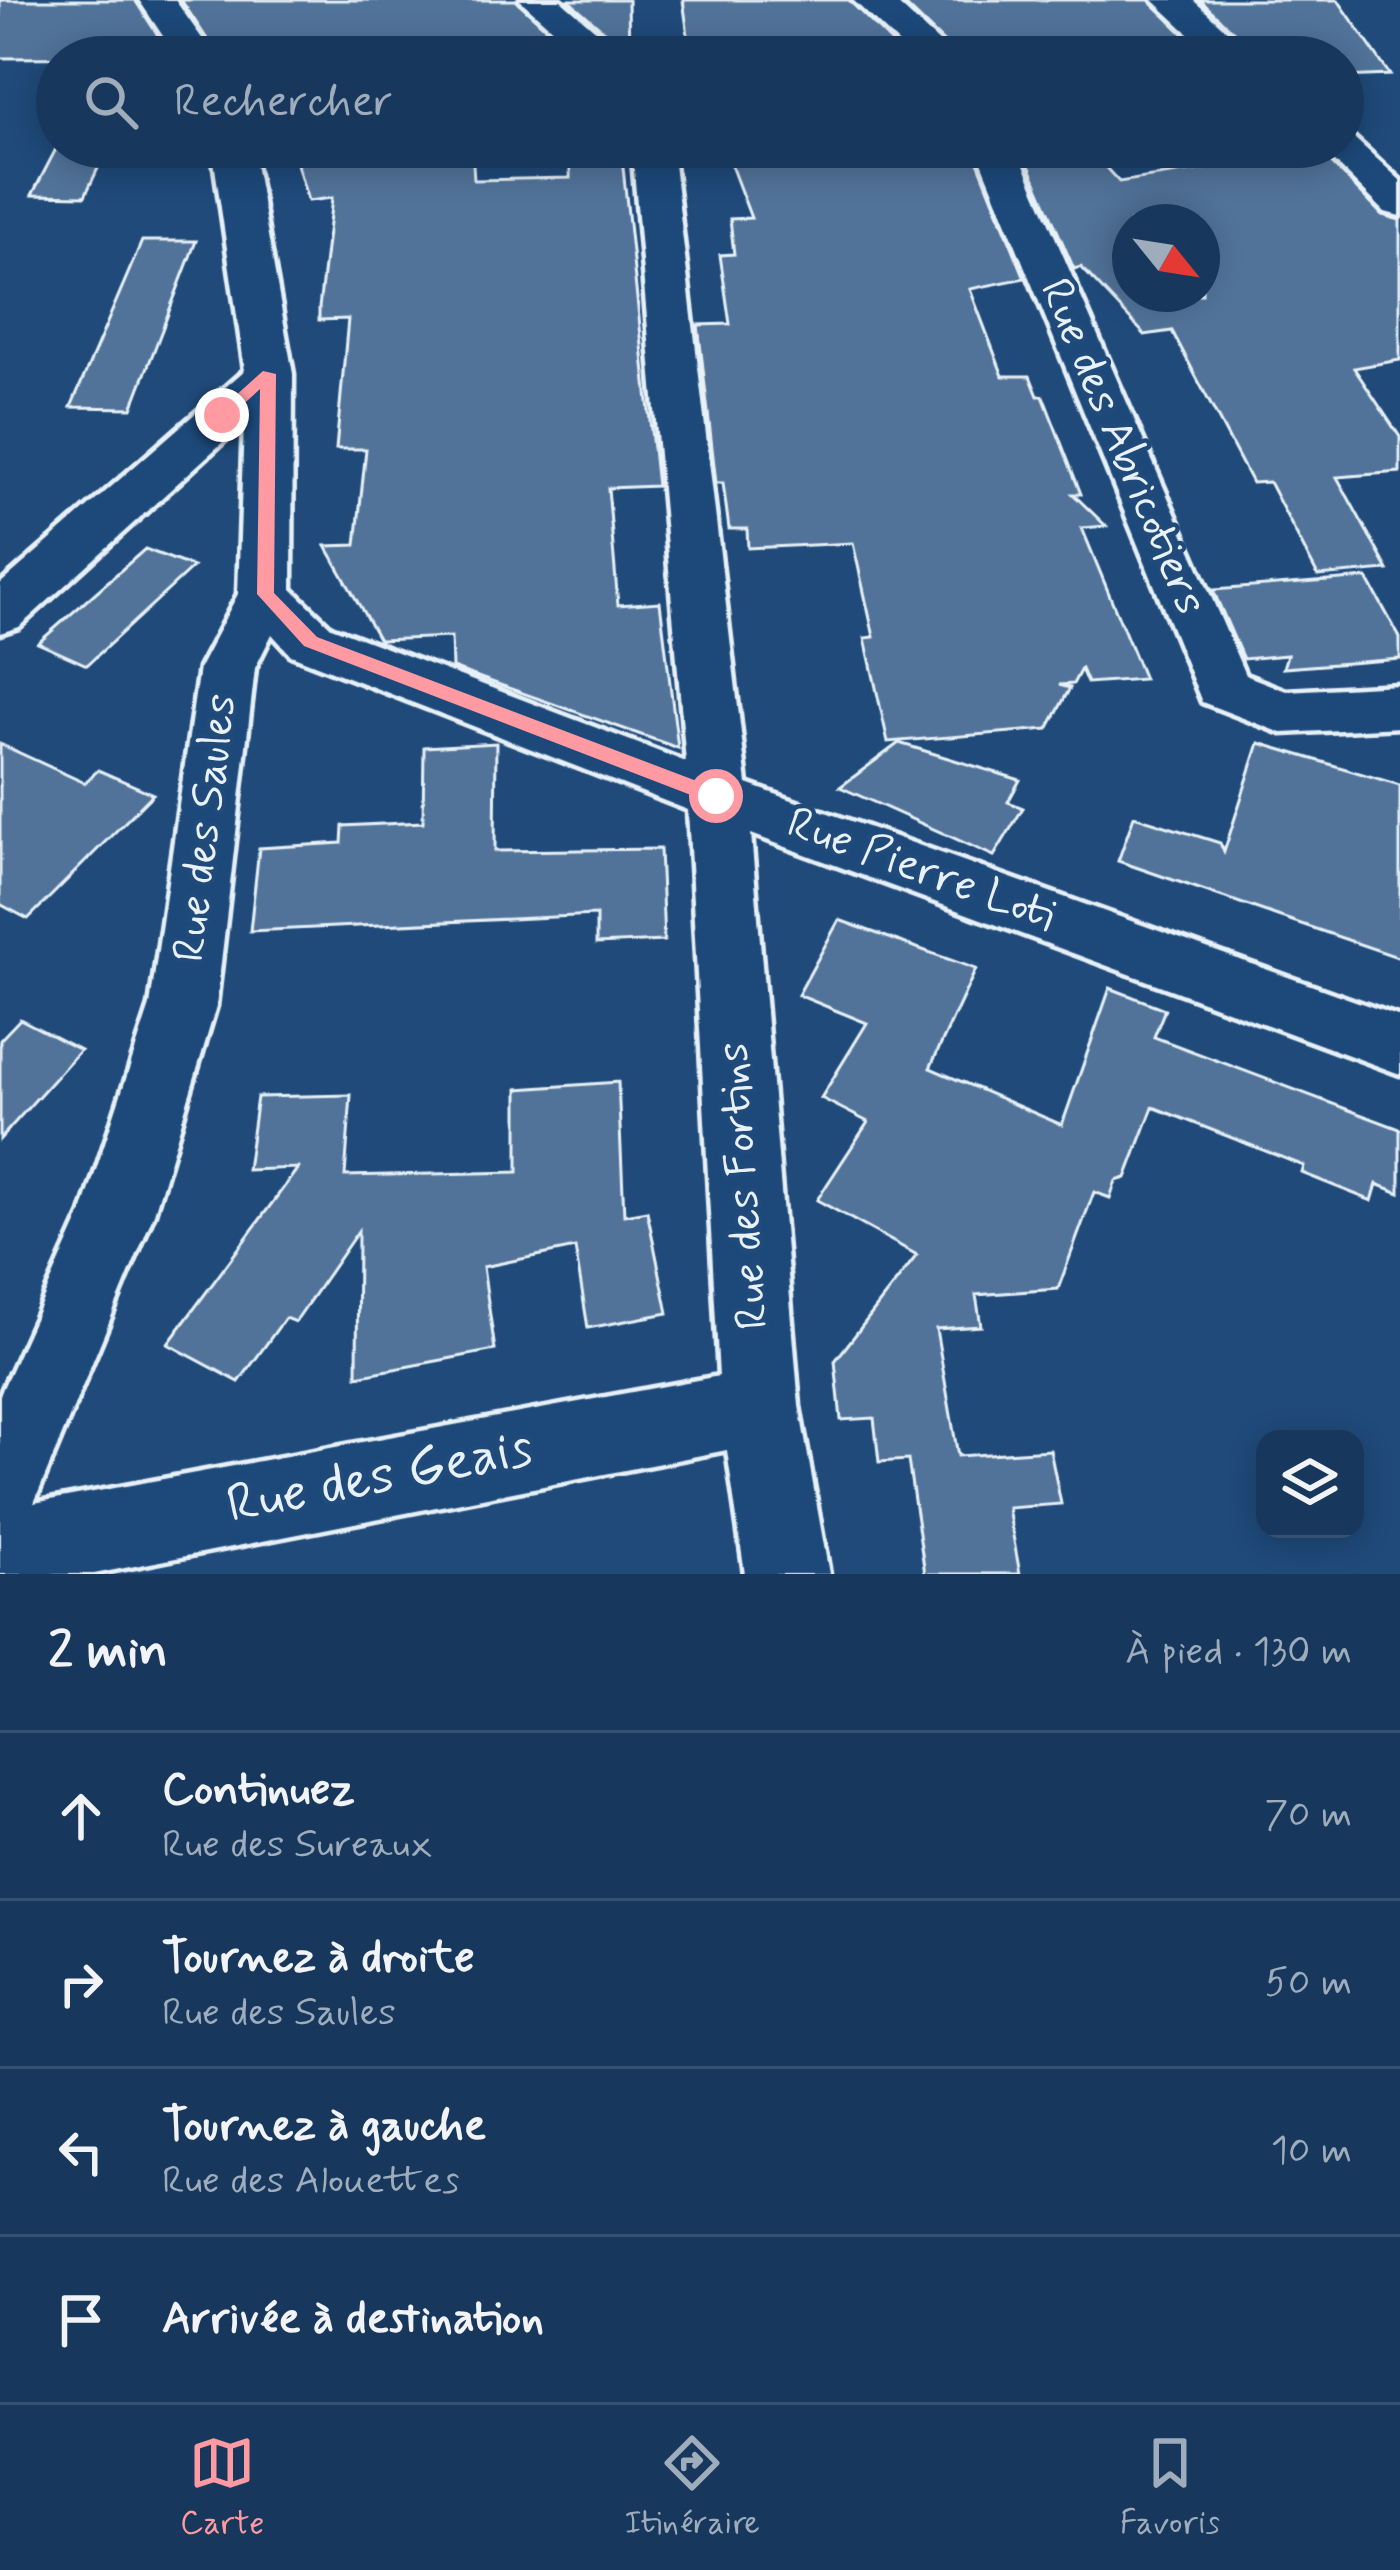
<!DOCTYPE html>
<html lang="fr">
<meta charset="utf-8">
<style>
:root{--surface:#17385c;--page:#203f62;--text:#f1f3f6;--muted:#9eacbb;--line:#365272;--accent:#ff9aa2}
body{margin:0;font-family:Mynerve,sans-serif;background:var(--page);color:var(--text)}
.controls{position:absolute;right:36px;bottom:36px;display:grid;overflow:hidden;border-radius:24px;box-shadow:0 6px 30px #0003}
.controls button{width:108px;height:108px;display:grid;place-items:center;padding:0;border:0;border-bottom:3px solid var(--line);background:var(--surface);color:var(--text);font:60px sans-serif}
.compass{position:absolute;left:1112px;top:204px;width:108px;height:108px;border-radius:50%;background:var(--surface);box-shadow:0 6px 30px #0003;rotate:120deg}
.stop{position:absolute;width:36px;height:36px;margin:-27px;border:9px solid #ff9aa2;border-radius:50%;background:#fff}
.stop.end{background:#ff9aa2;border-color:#fff;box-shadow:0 3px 12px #0008}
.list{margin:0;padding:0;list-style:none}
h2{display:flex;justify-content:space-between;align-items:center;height:156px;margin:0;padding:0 48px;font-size:51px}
h2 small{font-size:39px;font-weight:400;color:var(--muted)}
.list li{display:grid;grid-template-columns:78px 1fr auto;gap:36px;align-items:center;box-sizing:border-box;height:168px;padding:0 48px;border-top:3px solid var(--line)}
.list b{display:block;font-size:45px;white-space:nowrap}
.list p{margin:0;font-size:39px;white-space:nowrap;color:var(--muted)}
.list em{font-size:39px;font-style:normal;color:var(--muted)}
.icon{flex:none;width:66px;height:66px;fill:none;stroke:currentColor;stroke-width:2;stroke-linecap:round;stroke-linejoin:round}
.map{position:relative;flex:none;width:1400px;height:1574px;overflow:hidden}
.search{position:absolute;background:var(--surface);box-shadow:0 6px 30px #0003;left:36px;right:36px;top:36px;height:132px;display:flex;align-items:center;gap:30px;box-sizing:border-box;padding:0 42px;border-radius:66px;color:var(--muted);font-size:45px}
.sheet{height:828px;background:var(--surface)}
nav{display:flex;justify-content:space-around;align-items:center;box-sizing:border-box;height:168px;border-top:3px solid var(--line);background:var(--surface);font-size:33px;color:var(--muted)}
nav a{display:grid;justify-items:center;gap:6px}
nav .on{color:var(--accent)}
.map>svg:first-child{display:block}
.building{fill:#517399;stroke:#e8f1f8;stroke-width:3;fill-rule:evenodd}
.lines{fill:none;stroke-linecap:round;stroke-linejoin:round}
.street-casing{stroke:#e8f1f8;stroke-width:9}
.street{fill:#1f4a7a;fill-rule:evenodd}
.route{fill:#ff9aa2}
.labels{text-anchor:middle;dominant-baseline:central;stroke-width:9;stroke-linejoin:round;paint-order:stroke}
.street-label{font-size:45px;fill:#e8f1f8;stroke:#1f4a7a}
.near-street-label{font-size:54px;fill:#e8f1f8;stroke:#1f4a7a}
</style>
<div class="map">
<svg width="1400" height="1574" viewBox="0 0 1400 1574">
<rect width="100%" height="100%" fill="#1f4a7a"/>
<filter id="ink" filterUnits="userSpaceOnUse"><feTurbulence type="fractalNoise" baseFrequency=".00833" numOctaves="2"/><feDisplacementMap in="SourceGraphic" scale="24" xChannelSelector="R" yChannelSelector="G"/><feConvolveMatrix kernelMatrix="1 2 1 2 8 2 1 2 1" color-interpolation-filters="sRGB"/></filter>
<g filter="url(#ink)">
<g class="building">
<polygon points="0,0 135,0 172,57 0,58"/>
<polygon points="181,0 516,0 577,57 219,57"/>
<polygon points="568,0 628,0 629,53"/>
<polygon points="683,0 849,0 906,57 691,57"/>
<polygon points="900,0 1149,0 1207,57 959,57"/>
<polygon points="1200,0 1338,0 1390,75 1343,77 1343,57 1260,57"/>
<polygon points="57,147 108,147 85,196 32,195"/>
<polygon points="292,147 472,147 474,180 570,178 570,159 622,158 657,486 608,488 618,605 660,602 678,748 452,668 451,637 379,640 326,546 356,545 366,449 336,449 348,319 319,320 319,308 332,198 308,201"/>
<polygon points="724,147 972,147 1025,278 970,289 1003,376 1030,376 1038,396 1043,396 1081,494 1073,494 1106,526 1082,528 1144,679 1087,683 1081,669 1073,684 1059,685 1070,688 1048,729 888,742 865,638 874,637 853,543 748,548 747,529 729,529 723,483 716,483 698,325 730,324 720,255 734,254 730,219 751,218"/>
<path d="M 1021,147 L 1087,147 L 1119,182 L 1256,161 L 1245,147 L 1316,147 L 1382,215 L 1400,220 L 1400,360 L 1354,368 L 1400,437 L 1400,472 L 1337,477 L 1388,570 L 1318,576 L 1269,482 L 1252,483 L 1172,331 L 1145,335 L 1081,267 L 1074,269 ZM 1130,222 L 1202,222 L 1202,294 L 1130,294 Z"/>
<polygon points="142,241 196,241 132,408 71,407"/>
<polygon points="145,549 193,567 87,665 38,643"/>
<polygon points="1367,578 1400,638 1400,659 1283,668 1287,655 1243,659 1213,590"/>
<polygon points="496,743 495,851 660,849 664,941 596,944 596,915 250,931 259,848 342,843 343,826 423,822 424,747"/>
<polygon points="899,743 1020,780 1008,802 1023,808 994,856 840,787"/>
<polygon points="1259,743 1400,785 1400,958 1118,861 1134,816 1220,843 1224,852"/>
<polygon points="0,744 85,783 98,770 153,794 28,919 0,904"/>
<polygon points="839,920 976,969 930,1068 1062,1125 1110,988 1165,1009 1154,1037 1400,1129 1400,1193 1377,1184 1372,1201 1302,1173 1304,1166 1153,1107 1126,1178 1116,1181 1110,1198 1094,1192 1058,1289 976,1295 981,1326 936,1329 958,1456 1050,1450 1061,1504 1008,1508 1020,1574 925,1574 908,1460 879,1462 874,1418 841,1420 835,1361 917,1255 817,1200 868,1122 821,1098 867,1023 798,995"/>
<polygon points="20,1019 80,1050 0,1139 0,1040"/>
<polygon points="618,1082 624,1215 647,1211 668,1313 588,1328 575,1248 483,1267 495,1350 357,1376 358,1231 295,1322 285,1318 239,1382 168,1344 298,1168 247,1170 257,1097 351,1095 345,1176 518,1172 518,1089"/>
</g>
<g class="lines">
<defs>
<g id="street">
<polygon points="139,0 175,0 215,57 177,57"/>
<polygon points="520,0 561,0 626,57 584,57"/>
<polygon points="853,0 893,0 955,57 913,57"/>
<polygon points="1153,0 1193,0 1256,57 1214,57"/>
<polygon points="1343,135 1354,138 1400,180 1400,216 1385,212 1320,147 1343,147"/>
<path d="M 212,147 L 252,147 L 293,374 L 292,589 L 331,627 L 686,762 L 632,147 L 672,147 L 747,784 L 1400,1017 L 1400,1074 L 751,834 L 799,1406 L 829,1574 L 745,1574 L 727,1450 L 94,1574 L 0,1574 L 0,1395 L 82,1213 L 150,1006 L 199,668 L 238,594 L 244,423 L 19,627 L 0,633 L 0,584 L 245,370 ZM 272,634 L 291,655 L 688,810 L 719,1376 L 34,1503 L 154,1213 L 216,1006 L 255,668 Z"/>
<polygon points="976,147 1016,147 1245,675 1286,691 1400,685 1400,727 1282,733 1202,702"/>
</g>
</defs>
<use href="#street" class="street-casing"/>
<use href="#street" class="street"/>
</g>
</g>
<polygon class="route" points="263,371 276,374 274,593 317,637 723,791 723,802 709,802 304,646 257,594 260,389 227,419 214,415"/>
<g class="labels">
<g class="street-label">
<text transform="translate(1122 447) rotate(67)">Rue des Abricotiers</text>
<text transform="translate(206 828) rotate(-83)">Rue des Saules</text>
<text transform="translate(921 870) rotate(20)">Rue Pierre Loti</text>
<text transform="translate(744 1186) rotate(-94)">Rue des Fortins</text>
</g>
<g class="near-street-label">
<text transform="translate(380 1478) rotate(-11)">Rue des Geais</text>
</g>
</g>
</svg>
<div class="controls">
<button><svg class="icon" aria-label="layers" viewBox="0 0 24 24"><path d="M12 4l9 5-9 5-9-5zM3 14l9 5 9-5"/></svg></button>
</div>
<svg class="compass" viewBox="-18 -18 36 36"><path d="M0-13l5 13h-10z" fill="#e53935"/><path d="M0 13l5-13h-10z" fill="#9eacbb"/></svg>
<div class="stop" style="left:716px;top:796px"></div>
<div class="stop end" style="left:222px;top:415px"></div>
<div class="search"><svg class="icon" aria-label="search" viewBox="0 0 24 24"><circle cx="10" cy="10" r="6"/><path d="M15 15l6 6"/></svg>Rechercher</div>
</div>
<section class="sheet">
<h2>2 min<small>À pied · 130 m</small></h2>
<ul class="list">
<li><svg class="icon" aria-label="ahead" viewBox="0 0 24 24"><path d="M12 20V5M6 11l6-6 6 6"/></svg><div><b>Continuez</b><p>Rue des Sureaux</p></div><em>70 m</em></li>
<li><svg class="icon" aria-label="right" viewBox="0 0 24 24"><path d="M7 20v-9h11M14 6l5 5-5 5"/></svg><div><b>Tournez à droite</b><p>Rue des Saules</p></div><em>50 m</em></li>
<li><svg class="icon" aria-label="left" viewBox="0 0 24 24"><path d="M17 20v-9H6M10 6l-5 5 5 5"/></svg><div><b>Tournez à gauche</b><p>Rue des Alouettes</p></div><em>10 m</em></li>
<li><svg class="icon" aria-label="arrive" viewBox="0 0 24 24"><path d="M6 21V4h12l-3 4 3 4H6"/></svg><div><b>Arrivée à destination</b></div></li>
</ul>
</section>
<nav>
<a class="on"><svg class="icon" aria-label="map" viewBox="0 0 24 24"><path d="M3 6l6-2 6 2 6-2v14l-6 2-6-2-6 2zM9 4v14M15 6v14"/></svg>Carte</a>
<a><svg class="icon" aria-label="directions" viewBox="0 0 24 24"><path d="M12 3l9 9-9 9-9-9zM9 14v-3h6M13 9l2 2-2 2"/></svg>Itinéraire</a>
<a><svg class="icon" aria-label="saved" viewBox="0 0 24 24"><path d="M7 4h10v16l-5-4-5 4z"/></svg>Favoris</a>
</nav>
